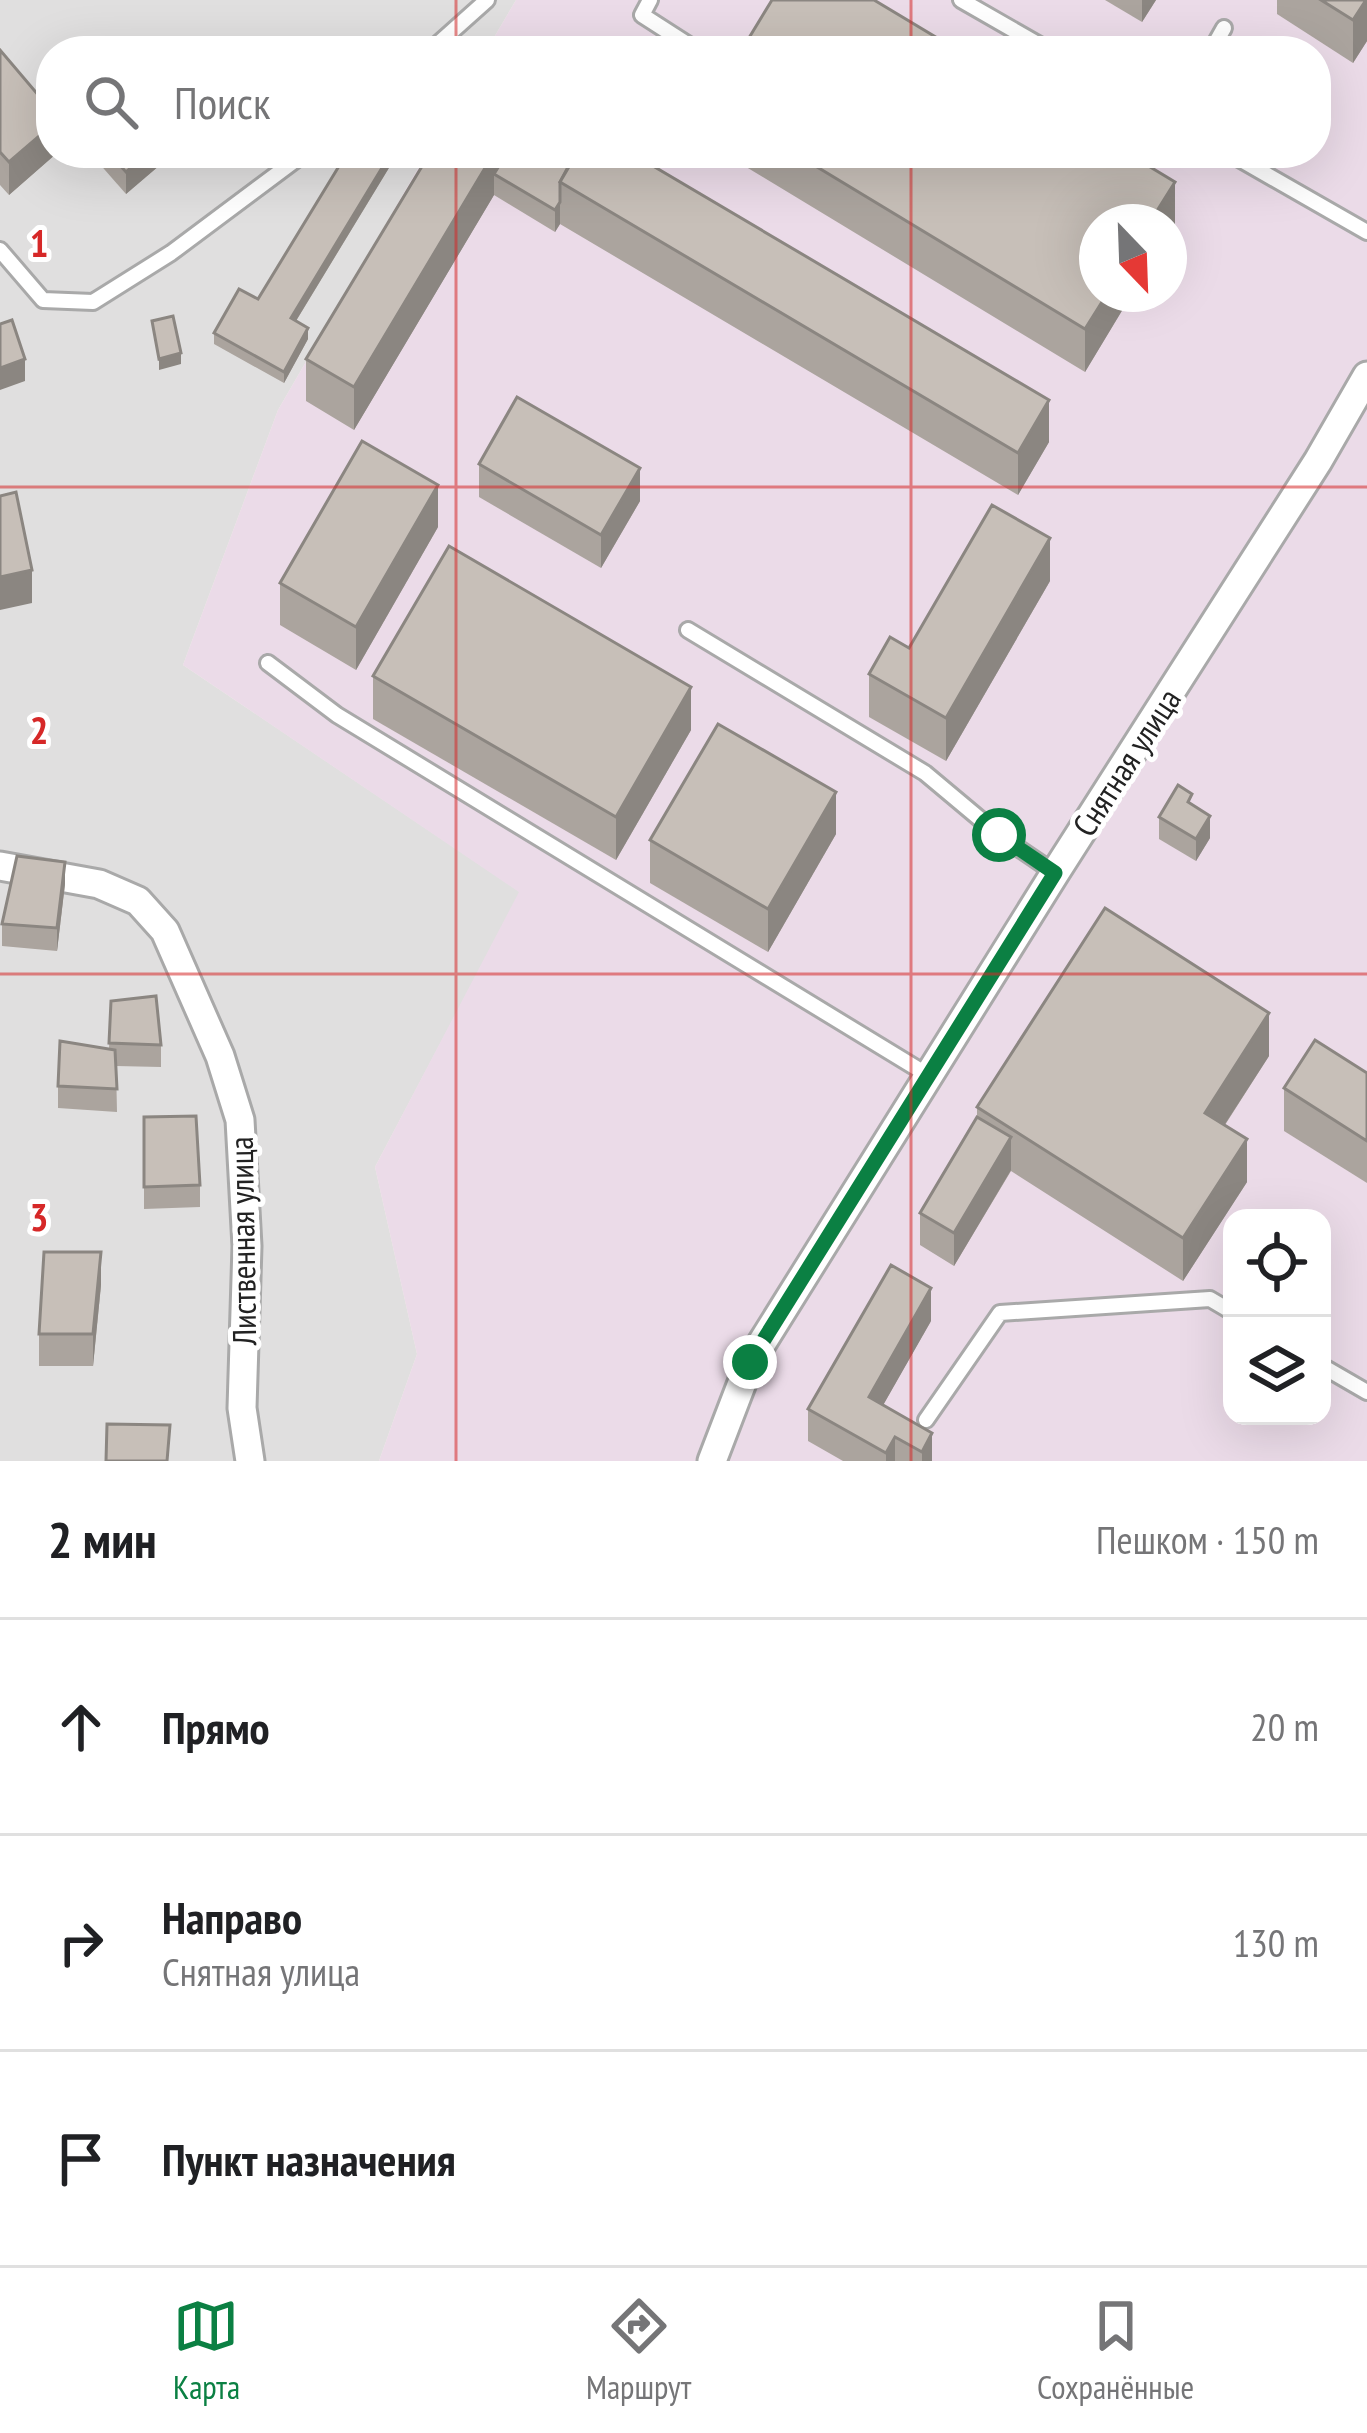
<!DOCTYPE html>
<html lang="ru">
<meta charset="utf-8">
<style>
:root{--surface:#fff;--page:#f2f2f2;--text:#202124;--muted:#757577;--line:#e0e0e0;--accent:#0b8043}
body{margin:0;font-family:"PT Sans Narrow",sans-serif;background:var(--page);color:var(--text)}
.controls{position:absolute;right:36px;bottom:36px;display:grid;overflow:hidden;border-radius:24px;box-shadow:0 12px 48px #0002}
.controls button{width:108px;height:108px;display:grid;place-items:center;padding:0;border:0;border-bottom:3px solid var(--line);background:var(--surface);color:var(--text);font:60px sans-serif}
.compass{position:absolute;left:1079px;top:204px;width:108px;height:108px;border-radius:50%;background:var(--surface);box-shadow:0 12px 48px #0002;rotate:157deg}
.stop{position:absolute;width:36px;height:36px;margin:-27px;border:9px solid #0b8043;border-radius:50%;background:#fff}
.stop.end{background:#0b8043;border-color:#fff;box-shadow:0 3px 12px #0008}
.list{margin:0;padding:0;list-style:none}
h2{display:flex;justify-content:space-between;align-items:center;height:156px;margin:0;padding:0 48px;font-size:51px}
h2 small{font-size:39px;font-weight:400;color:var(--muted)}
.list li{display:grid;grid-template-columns:78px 1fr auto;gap:36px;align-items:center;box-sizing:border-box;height:216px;padding:0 48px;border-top:3px solid var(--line)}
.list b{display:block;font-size:45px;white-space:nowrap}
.list p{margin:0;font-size:39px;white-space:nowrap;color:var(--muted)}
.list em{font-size:39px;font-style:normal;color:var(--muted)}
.icon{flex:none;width:66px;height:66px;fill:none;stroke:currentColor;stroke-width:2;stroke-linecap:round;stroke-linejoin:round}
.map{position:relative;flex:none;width:1367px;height:1461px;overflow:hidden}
.search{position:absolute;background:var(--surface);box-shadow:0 12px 48px #0002;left:36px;right:36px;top:36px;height:132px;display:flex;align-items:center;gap:30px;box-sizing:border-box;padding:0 42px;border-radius:48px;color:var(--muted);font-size:45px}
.sheet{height:804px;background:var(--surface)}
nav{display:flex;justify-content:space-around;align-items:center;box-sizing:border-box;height:168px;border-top:3px solid var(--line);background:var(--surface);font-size:33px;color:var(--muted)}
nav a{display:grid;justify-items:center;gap:6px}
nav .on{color:var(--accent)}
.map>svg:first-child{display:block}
.residential{fill:#e0dfdf}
.industrial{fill:#ebdbe8;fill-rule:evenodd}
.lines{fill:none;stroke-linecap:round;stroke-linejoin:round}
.lane-casing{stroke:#a9a9a9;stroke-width:20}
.street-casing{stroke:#a9a9a9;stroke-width:33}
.lane{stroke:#fff;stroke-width:14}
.street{stroke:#fff;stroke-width:27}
.wall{fill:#aba49e}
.shaded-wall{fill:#8b8681}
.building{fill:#c7bfb8;stroke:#8b8681;stroke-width:3}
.route{stroke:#0b8043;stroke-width:15}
.grid{fill:none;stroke:#d62828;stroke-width:3;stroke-opacity:0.55}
.labels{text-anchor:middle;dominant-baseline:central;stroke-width:10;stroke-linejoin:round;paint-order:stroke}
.street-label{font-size:33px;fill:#222;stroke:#fff}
.grid-label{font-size:39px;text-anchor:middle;font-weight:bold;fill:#d62828;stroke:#fff;stroke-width:10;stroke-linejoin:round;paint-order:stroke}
</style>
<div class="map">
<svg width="1367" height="1461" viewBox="0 0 1367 1461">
<rect width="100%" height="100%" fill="#f2efe9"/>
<polygon class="residential" points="0,0 516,0 486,51 51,51 51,153 427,153 278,410 183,665 520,892 375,1167 417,1354 379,1461 0,1461"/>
<path class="industrial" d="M 516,0 L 1367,0 L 1367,1461 L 379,1461 L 417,1354 L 375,1167 L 519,892 L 183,665 L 278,410 L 427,153 L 1316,153 L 1316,51 L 486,51 ZM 1097,222 L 1169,222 L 1169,294 L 1097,294 ZM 1232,1218 L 1322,1218 L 1322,1416 L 1232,1416 Z"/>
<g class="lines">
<defs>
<g id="lane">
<polyline points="650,0 642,15 698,51"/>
<polyline points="961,0 1050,51"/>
<polyline points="430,51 487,0"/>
<polyline points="1211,51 1224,28"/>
<polyline points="1229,153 1367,232"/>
<polyline points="0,250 43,300 93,302 171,253 305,153"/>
<polyline points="688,630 925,773 999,835 1055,873"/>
<polyline points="268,663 337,715 931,1077"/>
<polyline points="1322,1366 1367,1392"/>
<polyline points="926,1420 1000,1313 1210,1299 1232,1312"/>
</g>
<g id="street">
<polyline points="0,866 99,884 138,901 165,931 220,1056 240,1120 247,1246 242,1408 250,1461"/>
<polyline points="712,1461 750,1362 1055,873 1318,461 1367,376"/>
</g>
</defs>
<use href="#lane" class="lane-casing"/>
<use href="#street" class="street-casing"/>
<use href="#lane" class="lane"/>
<use href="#street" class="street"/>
</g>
<g class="wall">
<polygon points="1105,0 1156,0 1142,22"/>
<polygon points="1277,0 1367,0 1367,41 1353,63 1277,14"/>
<polygon points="0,50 51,153 57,153 9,195 0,185"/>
<polygon points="90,153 174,153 126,194"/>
<polygon points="398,153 296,321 308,339 284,383 214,344 214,333 258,299"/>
<polygon points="430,153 544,153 1049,442 1018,495 560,224 555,232 494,195 354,430 306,401 306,359"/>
<polygon points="723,153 1127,153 1175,224 1169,234 1169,222 1097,294 1132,294 1085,372"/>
<polygon points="479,464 640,501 601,568 479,497"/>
<polygon points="438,527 356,670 280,625 280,583"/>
<polygon points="1050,581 946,761 869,717 869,674 909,648"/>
<polygon points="373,676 691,730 616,860 373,719"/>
<polygon points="1192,804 1210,838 1196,861 1159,839 1159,817"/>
<polygon points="836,834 768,952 650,883 650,840"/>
<polygon points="65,884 57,951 2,946 2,924"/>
<polygon points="111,1001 161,1045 161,1067 116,1066 117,1112 58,1108 58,1086 109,1049"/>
<polygon points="1269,1056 1225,1125 1247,1182 1183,1281 1011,1171 954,1266 920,1245 920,1213 977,1117 977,1107"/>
<polygon points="1367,1073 1367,1183 1284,1131 1284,1088"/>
<polygon points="144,1117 200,1185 200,1207 144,1209"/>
<polygon points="101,1285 93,1366 39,1366 39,1334"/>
<polygon points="931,1321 883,1405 932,1461 843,1461 808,1441 808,1409"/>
</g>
<g class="shaded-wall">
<polygon points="1142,0 1156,0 1142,22"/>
<polygon points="1367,0 1367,41 1353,63 1353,20"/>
<polygon points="51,126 51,153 57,153 9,195 9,162"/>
<polygon points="148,153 174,153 126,194 126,172"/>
<polygon points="391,153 398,153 291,329 291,318"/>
<polygon points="494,153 516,153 494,174 494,195 354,430 354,387"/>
<polygon points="1175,182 1175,224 1169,234 1169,222 1150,222"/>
<polygon points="560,202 560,224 555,232 555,210"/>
<polygon points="1107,294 1132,294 1085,372 1085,329"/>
<polygon points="308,328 308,339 284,383 284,372"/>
<polygon points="181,353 181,364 159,370 159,359"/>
<polygon points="25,359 25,381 0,390 0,368"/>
<polygon points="1049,400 1049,442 1018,495 1018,453"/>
<polygon points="640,468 640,501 601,568 601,535"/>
<polygon points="438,485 438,527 356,670 356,627"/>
<polygon points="1050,538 1050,581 946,761 946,718"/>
<polygon points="32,570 32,603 0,610 0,577"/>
<polygon points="691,687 691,730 616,860 616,817"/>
<polygon points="836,792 836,834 768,952 768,909"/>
<polygon points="1210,816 1210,838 1196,861 1196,839"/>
<polygon points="65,862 65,884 57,951 57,928"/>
<polygon points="1269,1013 1269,1056 1205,1155 1205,1113"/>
<polygon points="1011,1137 1011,1170 954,1266 954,1233"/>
<polygon points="1247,1139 1247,1182 1183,1281 1183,1238"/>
<polygon points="101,1252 101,1285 93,1366 93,1334"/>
<polygon points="931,1288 931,1321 869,1430 869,1397"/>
<polygon points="932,1433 932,1461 922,1461 922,1452"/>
<polygon points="895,1437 895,1461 886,1461 886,1453"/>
</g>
<g class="building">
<polygon points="772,0 874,0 959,51 741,51"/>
<polygon points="1321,0 1366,0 1353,20"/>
<polygon points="0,50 51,110 51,126 9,162 0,152"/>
<polygon points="109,153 148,153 126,172"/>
<polygon points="347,153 391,153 291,318 308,328 284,372 214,333 239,289 258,299"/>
<polygon points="430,153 494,153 354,387 306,359"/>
<polygon points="507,153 544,153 568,167 560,182 560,202 555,210 494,174"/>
<polygon points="577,153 631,153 1049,400 1018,453 560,182"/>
<polygon points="794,153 1127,153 1175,182 1150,222 1097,222 1097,294 1107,294 1085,329"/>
<polygon points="173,316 181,353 159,359 152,321"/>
<polygon points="12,320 25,359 0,368 0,324"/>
<polygon points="517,397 640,468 601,535 479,464"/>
<polygon points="362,441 438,485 356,627 280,583"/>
<polygon points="16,492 32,570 0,577 0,496"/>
<polygon points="992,505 1050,538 946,718 869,674 890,637 909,648"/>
<polygon points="449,546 691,687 616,817 373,676"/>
<polygon points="718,724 836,792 768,909 650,840"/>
<polygon points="1178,785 1192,794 1188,802 1210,816 1196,839 1159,817"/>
<polygon points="17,856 65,862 57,928 2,924"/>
<polygon points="1105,908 1269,1013 1205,1113 1247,1139 1183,1238 977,1107"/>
<polygon points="156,996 161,1045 109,1043 111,1001"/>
<polygon points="1315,1040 1367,1073 1367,1141 1284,1088"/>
<polygon points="60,1041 115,1050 117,1089 58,1086"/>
<polygon points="196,1116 200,1185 144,1187 144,1117"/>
<polygon points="977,1117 1011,1137 954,1233 920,1213"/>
<polygon points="44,1252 101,1252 93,1334 39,1334"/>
<polygon points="891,1265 931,1288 869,1397 932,1433 922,1452 895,1437 886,1453 808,1409"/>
<polygon points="107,1424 170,1425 167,1461 106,1461"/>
</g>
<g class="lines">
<polyline class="route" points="750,1362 1055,873 999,835"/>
</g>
<path class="grid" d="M 456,0 L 456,51M 911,0 L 911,51M 456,153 L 456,1461M 911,153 L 911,1461M 0,487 L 1367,487M 0,974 L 1367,974"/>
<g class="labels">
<g class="street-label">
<text transform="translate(1126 762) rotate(-57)">Снятная улица</text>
<text transform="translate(242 1241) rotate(-91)">Лиственная улица</text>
</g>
</g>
<g class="grid-label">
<text x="39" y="257">1</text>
<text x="39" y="744">2</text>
<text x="39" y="1231">3</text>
</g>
</svg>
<div class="controls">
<button><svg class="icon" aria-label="locate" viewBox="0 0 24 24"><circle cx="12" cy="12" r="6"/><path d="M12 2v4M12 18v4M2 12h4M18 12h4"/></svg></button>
<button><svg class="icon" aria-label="layers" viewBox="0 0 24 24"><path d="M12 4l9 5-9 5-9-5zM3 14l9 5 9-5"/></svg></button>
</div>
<svg class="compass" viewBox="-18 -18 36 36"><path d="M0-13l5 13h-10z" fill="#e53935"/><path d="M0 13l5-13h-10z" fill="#757577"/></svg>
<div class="stop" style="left:999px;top:835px"></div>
<div class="stop end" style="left:750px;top:1362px"></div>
<div class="search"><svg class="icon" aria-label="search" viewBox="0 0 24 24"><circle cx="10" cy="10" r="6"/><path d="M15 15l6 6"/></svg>Поиск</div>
</div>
<section class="sheet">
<h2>2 мин<small>Пешком · 150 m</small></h2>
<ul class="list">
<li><svg class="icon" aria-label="ahead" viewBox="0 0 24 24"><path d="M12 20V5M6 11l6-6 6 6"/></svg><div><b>Прямо</b></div><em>20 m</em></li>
<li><svg class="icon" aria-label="right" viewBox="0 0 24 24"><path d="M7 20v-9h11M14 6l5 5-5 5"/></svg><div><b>Направо</b><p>Снятная улица</p></div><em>130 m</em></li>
<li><svg class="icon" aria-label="arrive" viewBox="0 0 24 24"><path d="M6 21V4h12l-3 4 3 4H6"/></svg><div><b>Пункт назначения</b></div></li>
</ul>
</section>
<nav>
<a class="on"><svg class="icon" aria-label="map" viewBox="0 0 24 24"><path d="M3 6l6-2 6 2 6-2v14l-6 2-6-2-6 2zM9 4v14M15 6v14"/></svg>Карта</a>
<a><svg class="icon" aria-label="directions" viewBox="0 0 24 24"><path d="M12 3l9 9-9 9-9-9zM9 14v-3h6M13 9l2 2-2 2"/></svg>Маршрут</a>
<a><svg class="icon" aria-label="saved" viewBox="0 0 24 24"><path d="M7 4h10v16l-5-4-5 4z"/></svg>Сохранённые</a>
</nav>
